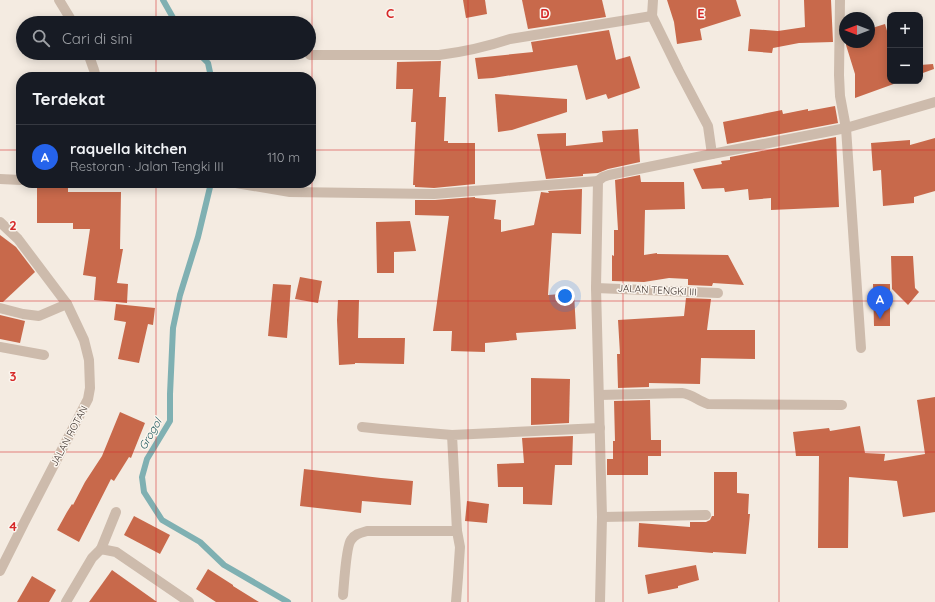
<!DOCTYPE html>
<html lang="id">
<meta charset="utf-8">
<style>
:root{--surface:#171b24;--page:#242831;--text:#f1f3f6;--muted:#9ea1a6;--line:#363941;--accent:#2563eb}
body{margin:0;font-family:Quicksand,sans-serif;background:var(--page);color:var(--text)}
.controls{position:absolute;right:12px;top:12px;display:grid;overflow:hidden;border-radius:8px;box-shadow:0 2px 10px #0003}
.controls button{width:36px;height:36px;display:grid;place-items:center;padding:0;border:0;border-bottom:1px solid var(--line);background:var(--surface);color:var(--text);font:20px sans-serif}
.compass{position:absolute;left:839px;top:12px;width:36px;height:36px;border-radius:50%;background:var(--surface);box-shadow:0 2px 10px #0003;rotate:270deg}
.you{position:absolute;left:565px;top:296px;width:14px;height:14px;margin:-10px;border:3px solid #fff;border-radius:50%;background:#1a73e8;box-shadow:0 0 0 6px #1a73e833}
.badge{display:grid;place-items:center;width:26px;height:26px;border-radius:50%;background:var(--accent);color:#fff;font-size:13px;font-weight:700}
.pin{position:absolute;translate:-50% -33px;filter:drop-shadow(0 1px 2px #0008)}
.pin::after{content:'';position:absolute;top:21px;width:14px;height:12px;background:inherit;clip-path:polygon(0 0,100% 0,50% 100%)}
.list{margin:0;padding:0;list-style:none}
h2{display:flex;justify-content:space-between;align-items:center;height:52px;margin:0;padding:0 16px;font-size:17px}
h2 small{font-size:13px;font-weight:400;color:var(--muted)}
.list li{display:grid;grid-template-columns:26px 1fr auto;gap:12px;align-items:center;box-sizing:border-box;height:64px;padding:0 16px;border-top:1px solid var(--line)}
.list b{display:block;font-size:15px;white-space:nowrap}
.list p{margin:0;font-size:13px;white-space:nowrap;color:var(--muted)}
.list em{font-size:13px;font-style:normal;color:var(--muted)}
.icon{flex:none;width:22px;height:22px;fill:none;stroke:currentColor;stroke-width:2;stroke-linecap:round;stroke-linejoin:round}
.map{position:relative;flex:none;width:935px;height:602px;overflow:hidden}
.search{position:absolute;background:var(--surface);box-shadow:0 2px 10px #0003;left:16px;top:16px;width:300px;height:44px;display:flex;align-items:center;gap:10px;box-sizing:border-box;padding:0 14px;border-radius:22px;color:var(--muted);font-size:15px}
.panel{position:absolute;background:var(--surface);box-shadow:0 2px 10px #0003;left:16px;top:72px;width:300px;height:116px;border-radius:16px}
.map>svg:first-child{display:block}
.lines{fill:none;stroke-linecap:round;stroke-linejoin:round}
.stream{stroke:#7fb0b2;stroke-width:6}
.building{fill:#c8694b}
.street{stroke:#cdbbac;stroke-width:10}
.grid{fill:none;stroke:#d62828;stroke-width:1;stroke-opacity:0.55}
.labels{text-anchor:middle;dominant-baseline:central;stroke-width:3;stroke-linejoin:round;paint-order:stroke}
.street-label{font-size:10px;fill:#3b302b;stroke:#fbf5ee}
.water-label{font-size:11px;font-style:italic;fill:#1f5a5e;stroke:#fbf5ee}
.grid-label{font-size:13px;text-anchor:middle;font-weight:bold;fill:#d62828;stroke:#fbf5ee;stroke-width:3;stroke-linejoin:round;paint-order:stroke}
</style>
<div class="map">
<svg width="935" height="602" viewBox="0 0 935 602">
<rect width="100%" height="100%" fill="#f4ebe1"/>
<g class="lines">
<g class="stream">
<polyline points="163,0 176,23"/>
<polyline points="198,53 208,63 211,77"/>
<polyline points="211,183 198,237 180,295 173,328 170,394 170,421 147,459 142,477 144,492 162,520 200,542 224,565 288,602"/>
</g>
</g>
<g class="building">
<polygon points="463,0 485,0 487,14 466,18"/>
<polygon points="522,0 602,0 606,17 528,29"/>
<polygon points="667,0 736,0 741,16 700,29 702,40 677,44 674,22"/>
<polygon points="804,0 831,0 833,42 799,43 773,48 772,53 748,51 750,29 778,31 805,27"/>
<polygon points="885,24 890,41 890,81 902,81 855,98 855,74 846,45 846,42 869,42 869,29"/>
<polygon points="609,30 616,60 630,56 640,88 608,99 606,94 586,100 577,65 493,78 478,79 475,58 533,52 531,42"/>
<polygon points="441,61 439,97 446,97 444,141 448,141 448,143 475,143 475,184 434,188 415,187 415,185 413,185 416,122 411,122 413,89 396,89 397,62"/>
<polygon points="933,64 934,69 920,74 920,65"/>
<polygon points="495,94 567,99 567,112 512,130 498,132"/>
<polygon points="835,106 838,123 727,144 723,122 782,110 783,114 808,109 808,111"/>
<polygon points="638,129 640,162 608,169 598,173 583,174 583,176 546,179 537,134 566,133 566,146 603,142 602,131"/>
<polygon points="836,137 839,207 771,210 771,198 749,200 748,189 725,192 724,188 702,189 693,169 722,164 721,161 730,160 730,157"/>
<polygon points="935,138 935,191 914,197 914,203 883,206 881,170 873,171 871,143 910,140 910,145"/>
<polygon points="640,175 641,182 684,182 685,209 645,210 644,255 657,253 657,254 728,255 744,285 713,283 712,286 688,285 688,279 669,278 644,282 612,281 612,255 614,256 614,230 618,230 615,180"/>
<polygon points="37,188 68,188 68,192 121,192 120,249 123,249 117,283 128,284 127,303 94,300 96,277 83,275 90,229 73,229 73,223 37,223"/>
<polygon points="582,189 581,234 552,233 548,295 574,293 576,329 516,333 517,340 485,343 485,352 451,351 452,331 433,331 449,216 415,215 415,200 435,200 475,197 475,198 496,200 494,219 501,220 501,232 534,225 541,192 549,193 548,191"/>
<polygon points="410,221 416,251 394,252 394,273 377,273 376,222"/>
<polygon points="0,235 16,247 35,272 3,302 0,302"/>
<polygon points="891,256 913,256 915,288 919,292 908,305 892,289"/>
<polygon points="300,277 322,281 318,303 295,299"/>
<polygon points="273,284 291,285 287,338 268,336"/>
<polygon points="873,284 890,284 890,326 874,326"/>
<polygon points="686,298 711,299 707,330 755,330 755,359 701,358 700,384 649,383 649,387 618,388 617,354 620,354 618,320 684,316"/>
<polygon points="338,300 359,300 358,338 405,338 404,364 355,363 355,364 339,365 337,320"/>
<polygon points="116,304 155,308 153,325 148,324 139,363 118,359 126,322 114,320"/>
<polygon points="0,315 25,321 20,343 0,339"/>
<polygon points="531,378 570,379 569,423 531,425"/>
<polygon points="935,397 935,512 903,517 897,481 849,477 848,548 818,548 819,456 796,456 793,432 829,428 830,431 860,426 865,453 885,454 884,461 925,454 917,400"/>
<polygon points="650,400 651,440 661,440 661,456 648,456 648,475 607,475 607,459 613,459 613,441 615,441 614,401"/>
<polygon points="120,412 145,423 131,458 129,457 114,481 111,479 79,542 57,530 67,512 72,504 73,505 85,482 102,456"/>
<polygon points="573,436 572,465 555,465 552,505 523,504 523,487 498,487 497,464 524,463 522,438"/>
<polygon points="304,469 381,478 413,481 411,505 362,501 361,513 300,506"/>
<polygon points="714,472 737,472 737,493 749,494 748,514 750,514 746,554 713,552 713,553 638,547 639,523 690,527 690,522 706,522 710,520 712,516 714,516"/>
<polygon points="467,501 489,504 487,523 465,521"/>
<polygon points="134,516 170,535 160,554 124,535"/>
<polygon points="696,565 699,580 678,586 678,588 648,594 645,575"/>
<polygon points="208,569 233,585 233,586 259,602 216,602 196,589"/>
<polygon points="112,570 157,602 89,602"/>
<polygon points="32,576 56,590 49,602 17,602"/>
</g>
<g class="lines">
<g class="street">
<polyline points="59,0 73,23"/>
<polyline points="653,0 652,16 679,71 708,126 712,154"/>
<polyline points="840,0 839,75 840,96 846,128 861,348"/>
<polyline points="88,53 94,70 96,77"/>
<path d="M 310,55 L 439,55 C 463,52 486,47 510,39 L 652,16"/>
<polyline points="0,179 21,180"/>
<polyline points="236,183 290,192 434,194 598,181"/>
<polyline points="0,222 18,239 67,304 84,340 89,360 90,388 88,399 24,523 0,571"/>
<polyline points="596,288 718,293"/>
<polyline points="0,308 23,314 39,316 67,304"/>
<polyline points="0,347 44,355"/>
<path d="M 599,395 L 682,393 C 692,394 698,401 708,404 L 842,405"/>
<polyline points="362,427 381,429 452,435"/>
<polyline points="602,517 706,515"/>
<polyline points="101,549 116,512"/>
<path d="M 343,595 C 344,585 346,546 351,540 C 355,534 360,533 367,531 L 457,531"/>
<polyline points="66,602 92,558 101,549 116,552 189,602"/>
<polyline points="456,602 458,577 460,547 457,531 452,435 600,428"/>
<polyline points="600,602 602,517 596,288 598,181 603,177 609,175 712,154 846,128 935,102"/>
</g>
</g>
<path class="grid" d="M 156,0 L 156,23M 312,0 L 312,602M 468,0 L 468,602M 623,0 L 623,602M 779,0 L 779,602M 156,53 L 156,77M 0,150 L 21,150M 311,150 L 935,150M 156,183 L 156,602M 0,301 L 935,301M 0,452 L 935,452"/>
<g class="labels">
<g class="street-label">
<text transform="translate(657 290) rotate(3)">JALAN TENGKI III</text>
<text transform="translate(69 436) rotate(-62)">JALAN ROTAN</text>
</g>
<g class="water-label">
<text transform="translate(150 434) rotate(-60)">Grogol</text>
</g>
</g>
<g class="grid-label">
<text x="390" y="18">C</text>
<text x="545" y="18">D</text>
<text x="701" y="18">E</text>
<text x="13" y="230">2</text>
<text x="13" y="381">3</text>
<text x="13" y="531">4</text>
</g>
</svg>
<div class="controls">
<button>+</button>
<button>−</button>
</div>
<svg class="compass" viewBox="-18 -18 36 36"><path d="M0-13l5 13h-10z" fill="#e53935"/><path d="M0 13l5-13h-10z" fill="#9ea1a6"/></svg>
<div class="you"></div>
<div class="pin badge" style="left:880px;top:319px">A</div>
<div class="search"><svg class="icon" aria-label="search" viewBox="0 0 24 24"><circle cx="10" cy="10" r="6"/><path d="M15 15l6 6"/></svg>Cari di sini</div>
<section class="panel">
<h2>Terdekat<small></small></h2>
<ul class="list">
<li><span class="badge">A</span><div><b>raquella kitchen</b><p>Restoran · Jalan Tengki III</p></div><em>110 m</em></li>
</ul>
</section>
</div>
